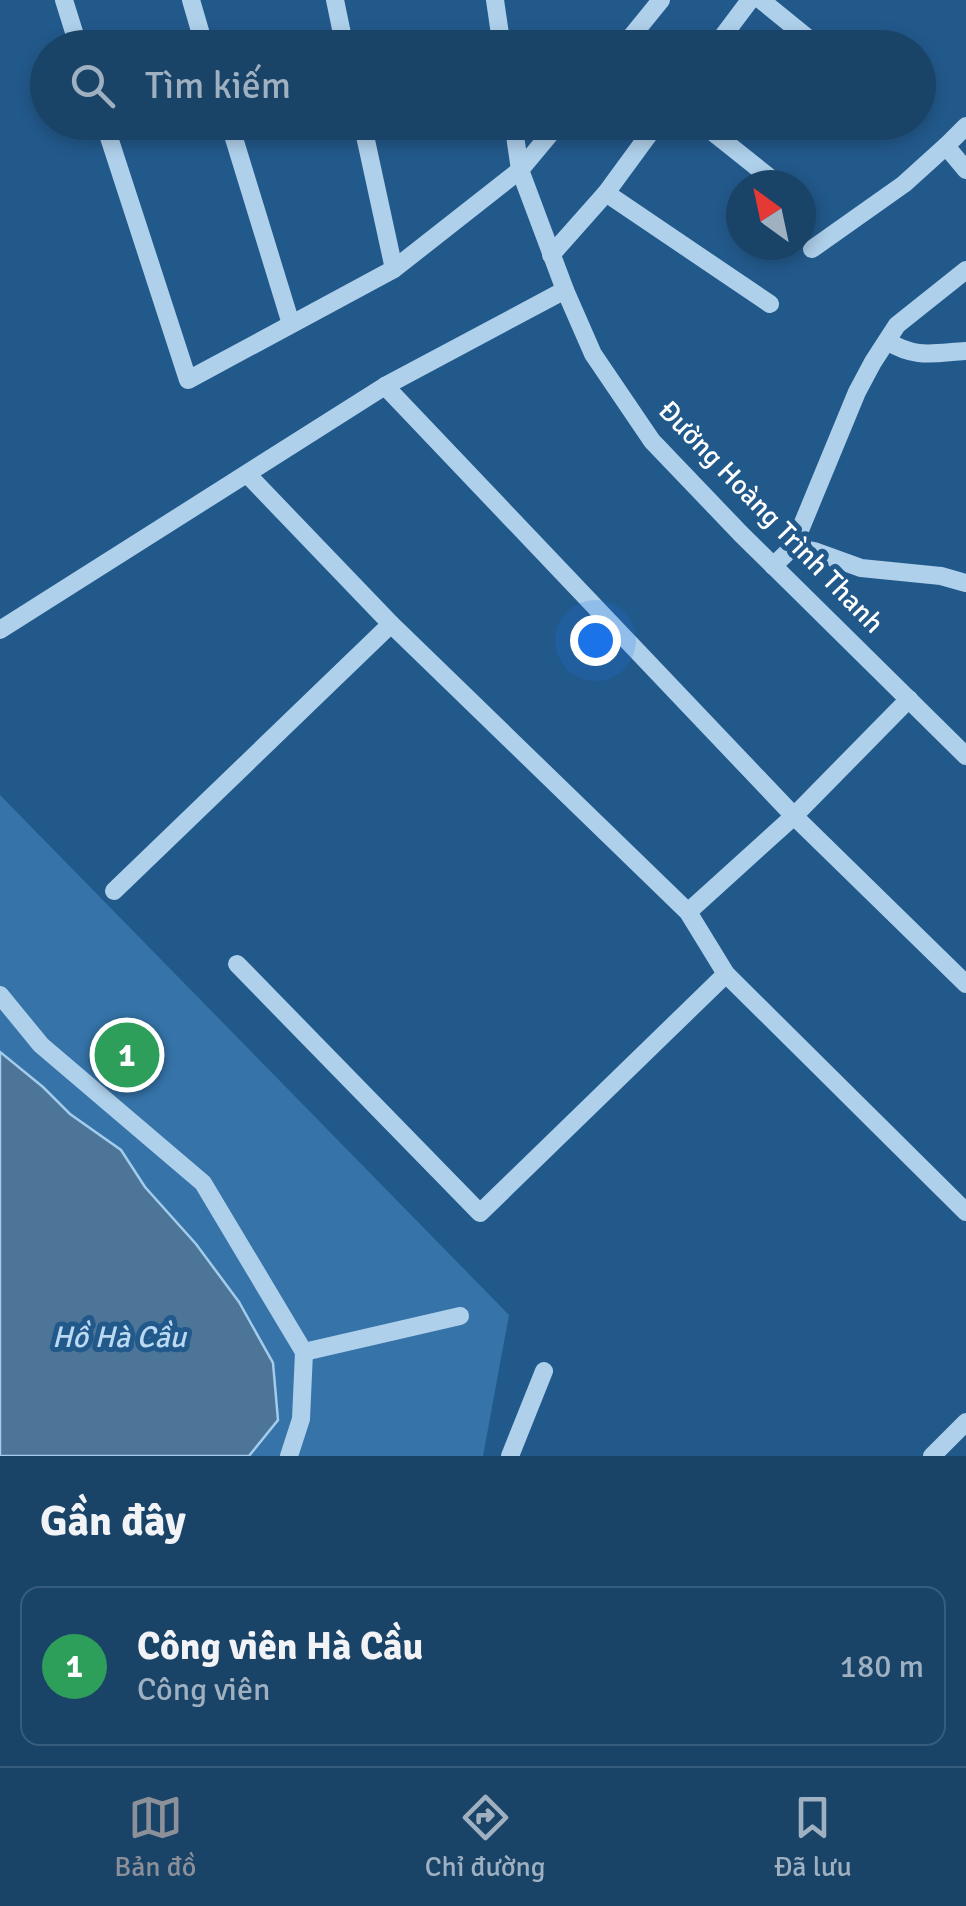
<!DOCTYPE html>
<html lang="vi">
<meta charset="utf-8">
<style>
:root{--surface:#1a4368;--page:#274e71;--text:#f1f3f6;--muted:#9fb0c0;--line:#385c7c;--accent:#8c9099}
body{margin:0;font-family:Signika,sans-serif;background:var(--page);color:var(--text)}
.compass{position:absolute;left:726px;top:170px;width:90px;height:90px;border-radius:50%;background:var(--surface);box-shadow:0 5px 15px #0003;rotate:327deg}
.you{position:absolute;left:595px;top:640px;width:35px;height:35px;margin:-25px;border:8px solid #fff;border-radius:50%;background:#1a73e8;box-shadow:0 0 0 15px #1a73e833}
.badge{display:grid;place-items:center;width:65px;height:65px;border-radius:50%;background:var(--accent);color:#fff;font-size:32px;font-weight:700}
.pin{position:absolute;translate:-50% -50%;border:5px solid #fff;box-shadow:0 2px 10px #0006}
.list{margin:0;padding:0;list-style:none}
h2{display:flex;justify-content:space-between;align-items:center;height:130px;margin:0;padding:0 40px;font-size:42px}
h2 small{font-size:32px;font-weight:400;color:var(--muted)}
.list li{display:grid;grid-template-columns:65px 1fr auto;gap:30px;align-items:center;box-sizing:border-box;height:160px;margin:0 20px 20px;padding:0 20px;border:2px solid var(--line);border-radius:20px}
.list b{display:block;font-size:38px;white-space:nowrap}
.list p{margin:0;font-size:32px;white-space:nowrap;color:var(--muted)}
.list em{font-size:32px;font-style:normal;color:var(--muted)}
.icon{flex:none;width:55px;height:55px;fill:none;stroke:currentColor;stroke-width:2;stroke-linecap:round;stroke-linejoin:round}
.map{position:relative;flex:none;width:966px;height:1456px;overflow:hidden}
.search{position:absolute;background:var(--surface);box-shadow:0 5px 15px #0003;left:30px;right:30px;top:30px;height:110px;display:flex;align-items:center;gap:25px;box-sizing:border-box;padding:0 35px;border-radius:55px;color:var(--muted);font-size:38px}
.sheet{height:310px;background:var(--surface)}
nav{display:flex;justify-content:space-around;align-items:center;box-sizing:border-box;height:140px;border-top:2px solid var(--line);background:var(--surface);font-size:28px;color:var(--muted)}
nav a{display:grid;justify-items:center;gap:5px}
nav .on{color:var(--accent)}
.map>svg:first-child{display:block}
.green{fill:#3573a8}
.water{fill:#4d7598;stroke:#a3ccec;stroke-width:2.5}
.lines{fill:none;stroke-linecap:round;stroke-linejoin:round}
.minor{stroke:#afd0eb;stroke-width:18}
.labels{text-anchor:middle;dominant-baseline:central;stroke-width:10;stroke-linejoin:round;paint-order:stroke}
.street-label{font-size:28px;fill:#fff;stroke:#22598b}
.water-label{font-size:30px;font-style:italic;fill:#bbd9f2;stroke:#22598b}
</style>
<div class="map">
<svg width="966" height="1456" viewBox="0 0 966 1456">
<rect width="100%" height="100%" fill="#22598b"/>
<polygon class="green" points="0,795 509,1315 483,1456 0,1456"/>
<polygon class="water" points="0,1052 43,1087 70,1114 121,1150 145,1187 196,1244 239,1302 273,1363 278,1420 249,1456 0,1456"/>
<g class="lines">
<g class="minor">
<polyline points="64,0 79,48"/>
<polyline points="191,0 205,48"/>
<polyline points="335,0 345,48"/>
<polyline points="495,0 502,48"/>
<polyline points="761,0 820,48"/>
<polyline points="622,48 661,0"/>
<polyline points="714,48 750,0"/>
<polyline points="104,122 188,380 394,269 520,170 560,122"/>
<polyline points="229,122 291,324"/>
<polyline points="362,122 394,269"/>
<polyline points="513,122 520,170 565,290 593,354 652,441 741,534 966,756"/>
<polyline points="700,122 769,177"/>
<polyline points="946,146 966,126"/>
<polyline points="606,193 770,304"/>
<polyline points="812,249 904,184 946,146 966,170"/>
<polyline points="551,255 606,193 658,122"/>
<path d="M 887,341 C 916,359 933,353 966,351"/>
<polyline points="385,386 794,816 966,984"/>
<polyline points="247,474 391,624 688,912 726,974 966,1212"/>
<polyline points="793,547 814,551 861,568 941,576 966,583"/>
<polyline points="773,566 793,547 857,392 873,362 897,325 966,270"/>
<polyline points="0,630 385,386 565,290"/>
<polyline points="114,891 391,624"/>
<polyline points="688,912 794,816 909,699"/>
<polyline points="237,964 480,1213 726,974"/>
<polyline points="0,995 41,1045 203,1183 304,1352 301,1419 289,1456"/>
<polyline points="304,1352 460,1316"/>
<polyline points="510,1456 544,1371"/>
<polyline points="932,1456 966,1422"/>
</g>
</g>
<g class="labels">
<g class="street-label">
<text transform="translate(771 517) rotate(46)">Đường Hoàng Trình Thanh</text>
</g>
<g class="water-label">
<text x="119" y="1337">Hồ Hà Cầu</text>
</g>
</g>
</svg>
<svg class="compass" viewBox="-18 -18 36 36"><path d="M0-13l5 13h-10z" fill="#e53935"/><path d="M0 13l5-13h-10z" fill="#9fb0c0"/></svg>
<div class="you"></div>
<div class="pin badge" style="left:127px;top:1055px;background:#2e9e5b">1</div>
<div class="search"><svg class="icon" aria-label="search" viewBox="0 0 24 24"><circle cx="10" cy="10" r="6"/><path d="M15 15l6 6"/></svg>Tìm kiếm</div>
</div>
<section class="sheet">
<h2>Gần đây<small></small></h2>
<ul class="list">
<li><span class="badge" style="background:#2e9e5b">1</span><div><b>Công viên Hà Cầu</b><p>Công viên</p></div><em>180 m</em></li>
</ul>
</section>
<nav>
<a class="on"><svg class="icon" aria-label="map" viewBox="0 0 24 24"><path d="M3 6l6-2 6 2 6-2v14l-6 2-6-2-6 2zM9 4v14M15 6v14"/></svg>Bản đồ</a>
<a><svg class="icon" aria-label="directions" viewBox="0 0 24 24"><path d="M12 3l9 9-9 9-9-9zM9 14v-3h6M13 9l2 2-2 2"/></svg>Chỉ đường</a>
<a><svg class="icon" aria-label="saved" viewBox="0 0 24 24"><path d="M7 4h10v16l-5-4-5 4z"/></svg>Đã lưu</a>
</nav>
